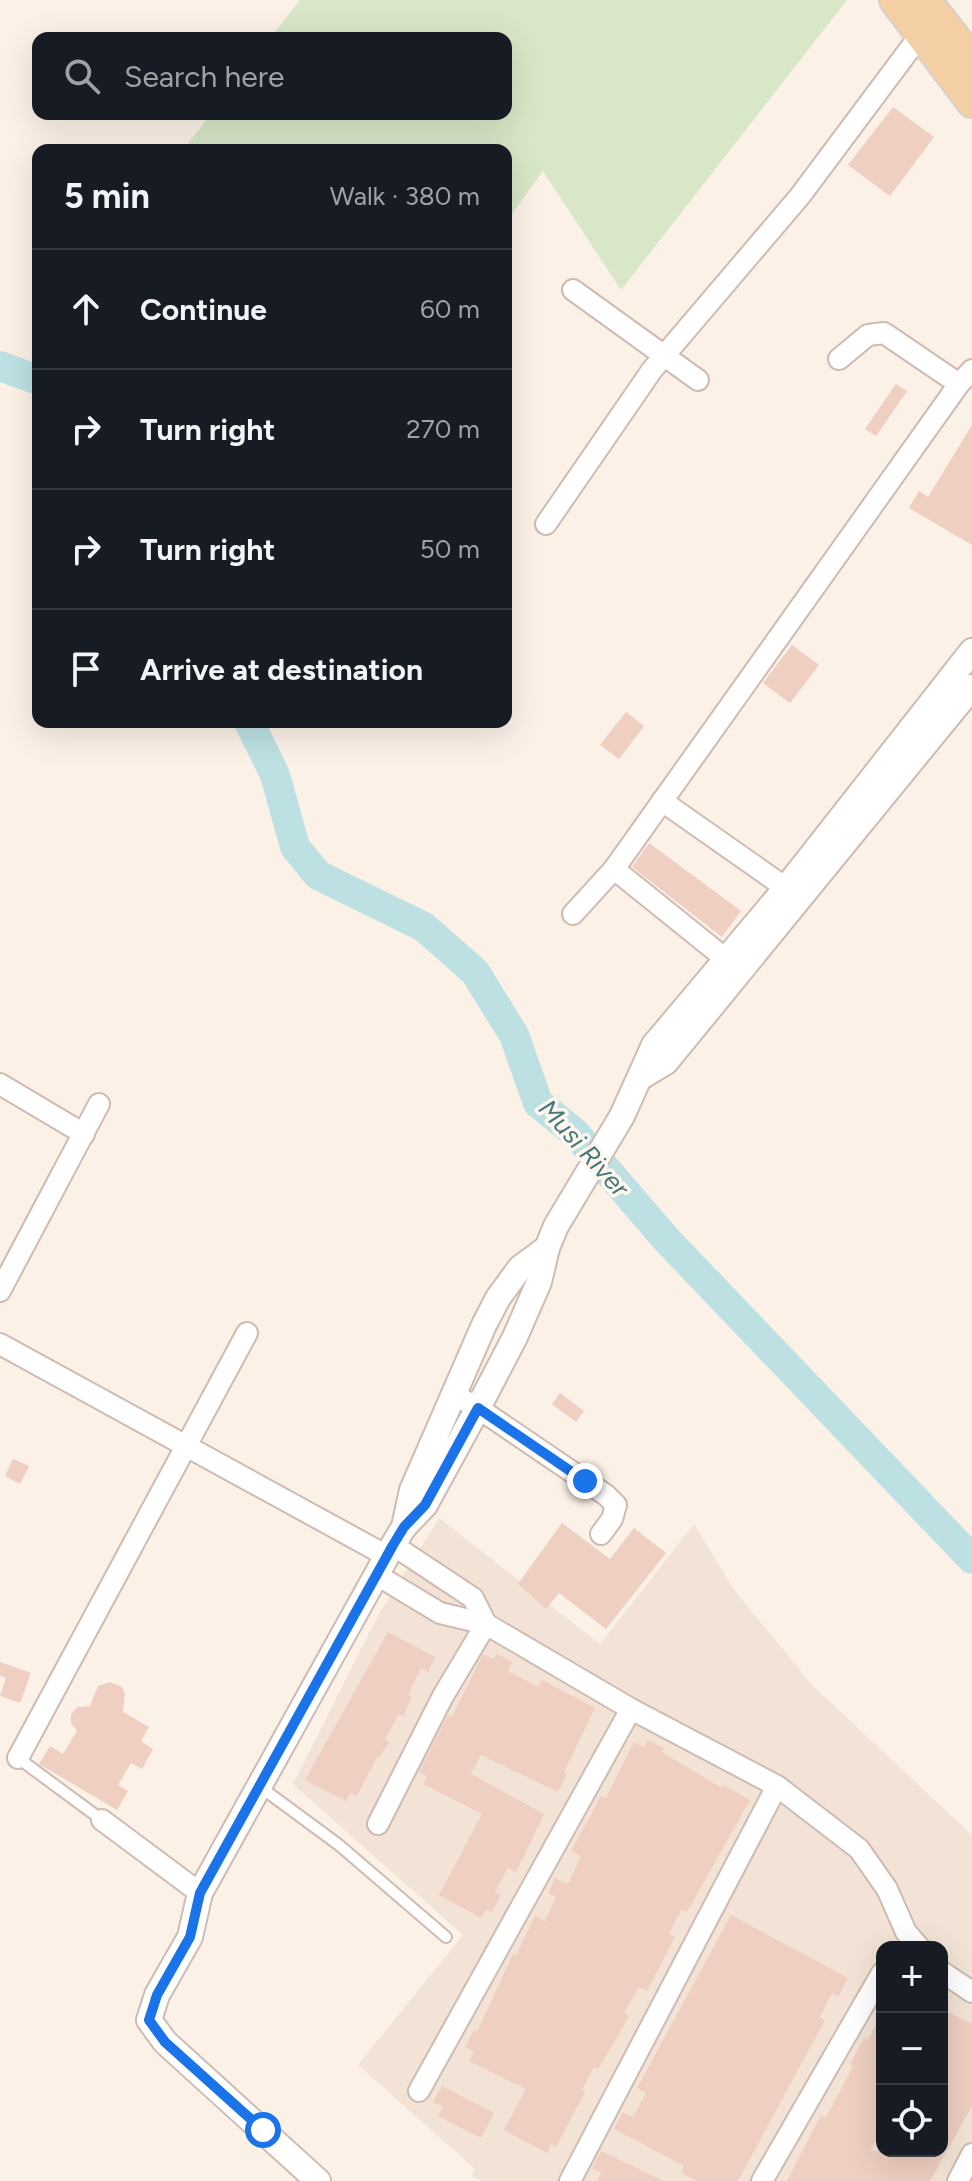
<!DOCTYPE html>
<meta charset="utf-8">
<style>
:root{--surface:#171b24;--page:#242831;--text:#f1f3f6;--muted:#9ea1a6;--line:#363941}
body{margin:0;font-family:Figtree,sans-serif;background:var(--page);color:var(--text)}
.controls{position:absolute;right:24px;bottom:24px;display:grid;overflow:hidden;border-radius:16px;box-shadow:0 8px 32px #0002}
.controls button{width:72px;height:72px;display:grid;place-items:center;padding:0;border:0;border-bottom:2px solid var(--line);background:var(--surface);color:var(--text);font:40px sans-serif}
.stop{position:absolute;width:24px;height:24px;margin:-18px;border:6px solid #1a73e8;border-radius:50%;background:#fff}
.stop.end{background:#1a73e8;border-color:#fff;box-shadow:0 2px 8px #0008}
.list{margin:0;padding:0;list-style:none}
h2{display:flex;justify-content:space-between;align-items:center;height:104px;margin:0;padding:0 32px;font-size:34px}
h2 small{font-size:26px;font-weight:400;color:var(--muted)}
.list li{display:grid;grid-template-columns:52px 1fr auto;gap:24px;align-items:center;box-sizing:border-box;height:120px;padding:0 32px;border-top:2px solid var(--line)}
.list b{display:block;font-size:30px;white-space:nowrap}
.list em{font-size:26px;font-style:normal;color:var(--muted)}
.icon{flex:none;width:44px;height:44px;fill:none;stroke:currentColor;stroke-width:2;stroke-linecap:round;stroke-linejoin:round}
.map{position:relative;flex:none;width:972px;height:2181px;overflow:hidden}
.search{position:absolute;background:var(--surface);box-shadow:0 8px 32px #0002;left:32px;top:32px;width:480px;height:88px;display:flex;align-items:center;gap:20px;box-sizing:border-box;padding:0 28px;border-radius:16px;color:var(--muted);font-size:30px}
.panel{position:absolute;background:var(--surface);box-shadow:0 8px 32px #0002;left:32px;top:144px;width:480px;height:584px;border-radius:16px}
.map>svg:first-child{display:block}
.residential{fill:#f2e3d6;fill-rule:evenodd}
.green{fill:#d7e7c7}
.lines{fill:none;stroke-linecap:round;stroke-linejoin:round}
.river{stroke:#bde1e3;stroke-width:30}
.building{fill:#eecfc1}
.service-casing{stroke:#cebbb1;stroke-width:14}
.minor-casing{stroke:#cebbb1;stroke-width:24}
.tertiary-casing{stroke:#cebbb1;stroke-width:28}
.primary-casing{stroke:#d8d0cd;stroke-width:34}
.service{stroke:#fff;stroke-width:10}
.minor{stroke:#fff;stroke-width:20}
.tertiary{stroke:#fff;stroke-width:24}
.primary{stroke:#f4cfa5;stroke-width:30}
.route{stroke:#1a73e8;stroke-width:10}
.labels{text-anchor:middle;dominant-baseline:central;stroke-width:7;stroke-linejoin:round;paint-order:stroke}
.water-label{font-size:26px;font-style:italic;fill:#46797d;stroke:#fef6ed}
</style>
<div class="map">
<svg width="972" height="2181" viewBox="0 0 972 2181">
<rect width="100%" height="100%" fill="#fbf1e7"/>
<path class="residential" d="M 439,1518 L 600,1644 L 694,1524 L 734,1590 L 813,1686 L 972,1835 L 972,2181 L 481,2181 L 472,2176 L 475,2169 L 358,2065 L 463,1935 L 293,1784 L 379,1614 ZM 882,1947 L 942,1947 L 942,2151 L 882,2151 Z"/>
<polygon class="green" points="300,0 847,0 621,290 543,171 506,222 506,150 183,150 211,114 506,114 506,38 270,38"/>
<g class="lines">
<g class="river">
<polyline points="0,366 38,380"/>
<polyline points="249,722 275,775 295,847 318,875 424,927 475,972 514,1035 538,1103 575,1133 666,1239 972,1559"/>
</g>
</g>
<g class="building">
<polygon points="893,107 934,137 890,196 848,165"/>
<polygon points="896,384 907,391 876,436 865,429"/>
<polygon points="972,425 972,545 909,508 919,491 928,497"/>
<polygon points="792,645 819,665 790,703 763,683"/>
<polygon points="626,712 644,726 619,759 600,745"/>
<polygon points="649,843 741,911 722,937 632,867"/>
<polygon points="560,1393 584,1411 576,1422 552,1404"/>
<polygon points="13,1459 29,1466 20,1484 5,1476"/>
<polygon points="562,1523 610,1559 634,1528 666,1553 606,1629 559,1593 546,1609 518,1584"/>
<polygon points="388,1632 435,1657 428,1672 421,1668 408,1695 412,1697 403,1716 399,1714 385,1739 389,1742 379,1758 377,1757 357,1796 350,1793 346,1801 305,1780"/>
<polygon points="483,1654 494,1659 497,1654 512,1662 508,1671 538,1687 542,1680 595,1708 564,1772 567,1774 558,1792 481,1755 471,1774 544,1814 516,1872 508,1868 495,1892 501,1895 492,1912 486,1909 481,1918 439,1895 482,1814 423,1784 427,1776 419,1772 448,1715 452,1717"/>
<polygon points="0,1662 31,1673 20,1703 0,1696 6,1678 0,1676"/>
<polygon points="110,1682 122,1687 125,1693 123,1712 149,1727 141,1741 153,1749 142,1769 131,1763 118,1785 128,1791 117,1810 39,1764 50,1746 63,1754 77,1731 71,1723 71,1714 78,1707 90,1706 98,1686"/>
<polygon points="648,1740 664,1748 662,1752 722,1788 724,1785 750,1800 687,1912 682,1909 669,1934 675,1937 647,1991 639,1987 624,2013 629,2016 619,2034 598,2069 594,2067 582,2090 585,2092 556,2147 551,2144 547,2153 504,2130 526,2089 469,2061 474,2052 465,2047 474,2030 477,2032 513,1954 516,1955 535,1916 545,1921 556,1897 548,1893 555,1878 568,1884 581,1856 571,1851 601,1796 606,1798 634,1742 644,1747"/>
<polygon points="731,1915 848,1978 838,1997 832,1993 820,2017 825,2020 738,2181 697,2181 681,2173 684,2166 614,2129 623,2112 633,2117 646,2093 637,2088"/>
<polygon points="942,2009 972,2024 972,2106 930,2181 787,2181 821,2115 826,2118 853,2066 850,2064 864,2038 868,2040 882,2012 882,2128 870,2151 942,2151"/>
<polygon points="442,2086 494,2113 481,2138 438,2116 443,2107 433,2102"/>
<polygon points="601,2151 664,2181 597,2181 601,2173 592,2169"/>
</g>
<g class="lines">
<defs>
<g id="service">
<polyline points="18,1758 102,1820"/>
<polyline points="259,1786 339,1845 446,1937"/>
</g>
<g id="minor">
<polyline points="573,290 698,380"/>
<polyline points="839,359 868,335 884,333 959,384"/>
<polyline points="546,524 652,370 800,196 921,34"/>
<polyline points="662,801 786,888"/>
<polyline points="573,914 614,869"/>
<polyline points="727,960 614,869 959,384 972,370"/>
<polyline points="0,1084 84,1134"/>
<polyline points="0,1291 99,1104"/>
<polyline points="0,1344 387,1556"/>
<polyline points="453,1394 478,1408 606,1495 616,1505 612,1519 601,1534"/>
<polyline points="393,1545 473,1598 486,1624"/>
<polyline points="377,1575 440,1613 486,1624 631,1709 777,1786 859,1849 887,1889 906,1932 919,1947"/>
<polyline points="18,1758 247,1333"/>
<polyline points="102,1820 200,1893"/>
<polyline points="378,1824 443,1696 486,1624"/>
<polyline points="942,1972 972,1992"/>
<polyline points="419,2091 631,1709"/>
<polyline points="570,2181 777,1786"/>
<polyline points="762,2181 882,1973"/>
<polyline points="958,2181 972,2154"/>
</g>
<g id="tertiary">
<polyline points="641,1077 666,1062 972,687"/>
<polyline points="404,1527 412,1490 484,1325 498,1298 520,1268 547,1248"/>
<polyline points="318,2181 165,2042 149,2020 157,1995 190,1937 200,1893 393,1545 404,1527 425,1505 478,1408 515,1337 539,1282 547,1248 556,1226 622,1116 654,1045 786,888 972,651"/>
</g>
<g id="primary">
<polyline points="895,0 972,102"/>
<polyline points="925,0 972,60"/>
</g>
</defs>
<use href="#service" class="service-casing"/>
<use href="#minor" class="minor-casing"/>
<use href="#tertiary" class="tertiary-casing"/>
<use href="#primary" class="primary-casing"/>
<use href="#service" class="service"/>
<use href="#minor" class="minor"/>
<use href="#tertiary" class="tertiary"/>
<use href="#primary" class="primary"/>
</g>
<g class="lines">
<polyline class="route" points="263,2130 165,2042 149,2020 157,1995 190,1937 200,1893 393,1545 404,1527 425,1505 478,1408 585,1481"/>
</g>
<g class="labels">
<g class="water-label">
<text transform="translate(584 1148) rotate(48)">Musi River</text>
</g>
</g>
</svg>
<div class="controls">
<button>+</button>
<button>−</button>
<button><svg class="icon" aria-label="locate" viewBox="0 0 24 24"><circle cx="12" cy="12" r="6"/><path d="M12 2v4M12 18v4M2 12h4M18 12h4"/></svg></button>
</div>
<div class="stop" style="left:263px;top:2130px"></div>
<div class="stop end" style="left:585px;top:1481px"></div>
<div class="search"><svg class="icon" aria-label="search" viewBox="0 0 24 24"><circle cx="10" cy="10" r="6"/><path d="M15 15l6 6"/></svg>Search here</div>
<section class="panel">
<h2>5 min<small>Walk · 380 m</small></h2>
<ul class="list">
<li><svg class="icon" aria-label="ahead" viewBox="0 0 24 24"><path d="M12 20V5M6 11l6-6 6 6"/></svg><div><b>Continue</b></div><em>60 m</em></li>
<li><svg class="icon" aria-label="right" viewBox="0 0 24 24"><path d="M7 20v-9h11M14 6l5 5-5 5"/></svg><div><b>Turn right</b></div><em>270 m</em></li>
<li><svg class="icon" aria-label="right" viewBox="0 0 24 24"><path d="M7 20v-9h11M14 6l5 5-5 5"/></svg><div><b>Turn right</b></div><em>50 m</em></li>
<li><svg class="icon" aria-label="arrive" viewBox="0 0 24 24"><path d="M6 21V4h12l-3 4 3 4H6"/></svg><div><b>Arrive at destination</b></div></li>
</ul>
</section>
</div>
